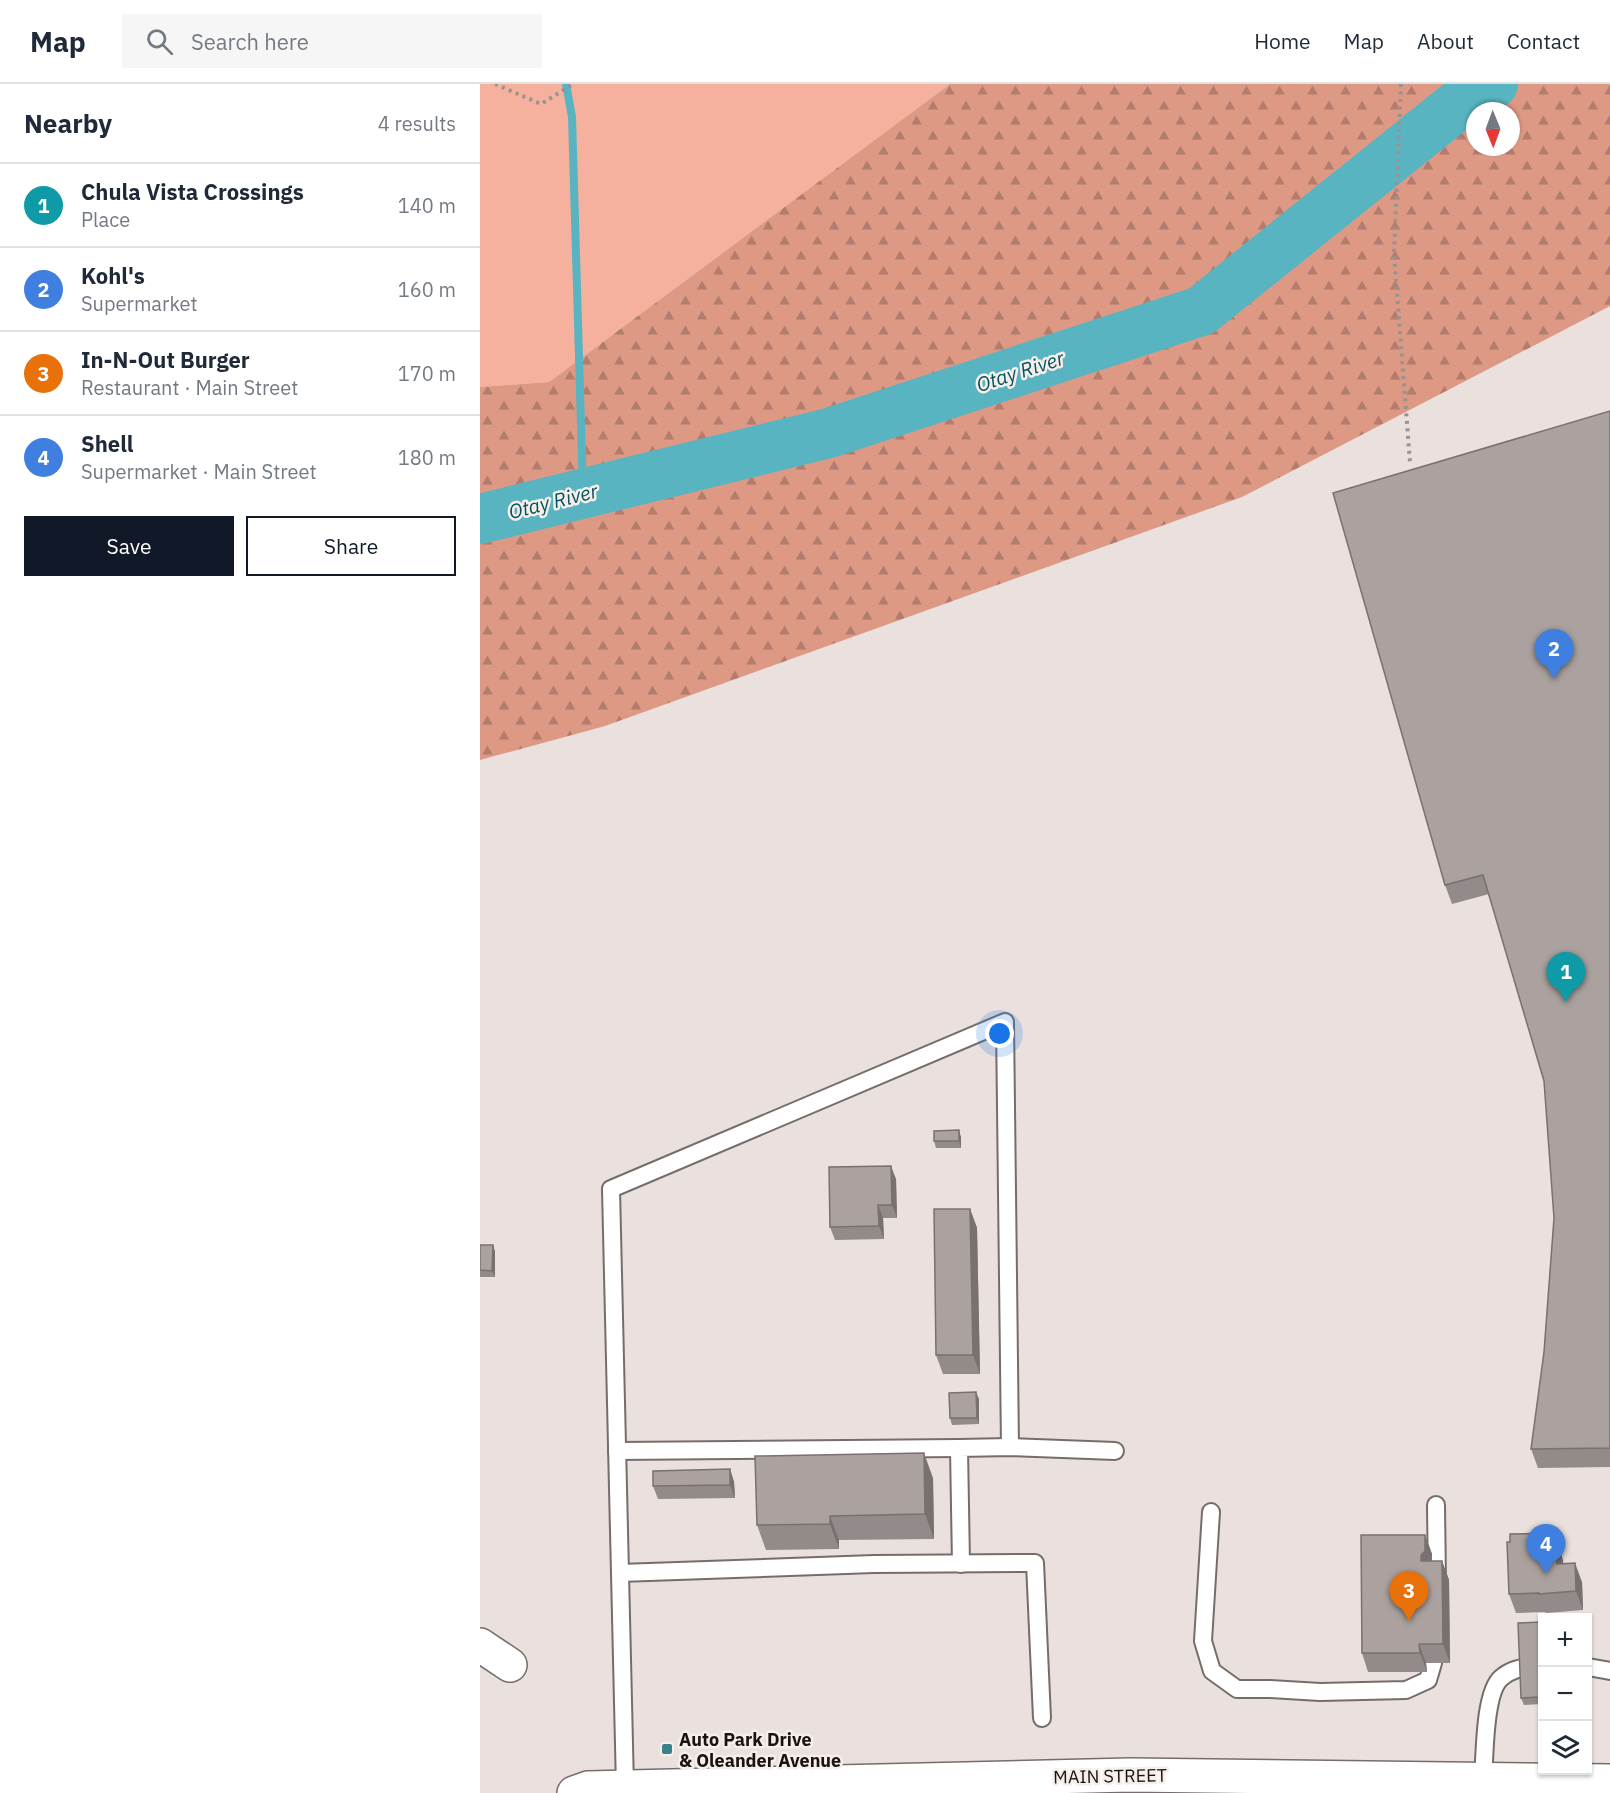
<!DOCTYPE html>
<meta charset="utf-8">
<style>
:root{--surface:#fff;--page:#f6f6f7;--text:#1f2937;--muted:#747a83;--line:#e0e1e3;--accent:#111827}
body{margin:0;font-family:"IBM Plex Sans",sans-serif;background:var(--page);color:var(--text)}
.controls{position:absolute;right:18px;bottom:18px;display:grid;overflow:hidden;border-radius:0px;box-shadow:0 2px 4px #0004}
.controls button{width:54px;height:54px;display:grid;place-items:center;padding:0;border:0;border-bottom:2px solid var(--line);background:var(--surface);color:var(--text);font:30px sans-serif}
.compass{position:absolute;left:986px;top:18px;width:54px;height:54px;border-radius:50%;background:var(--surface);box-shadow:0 2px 4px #0004;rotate:179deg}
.you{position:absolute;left:520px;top:950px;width:21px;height:21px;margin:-15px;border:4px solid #fff;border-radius:50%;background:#1a73e8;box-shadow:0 0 0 9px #1a73e833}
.badge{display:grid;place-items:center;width:39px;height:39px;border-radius:50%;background:var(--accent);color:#fff;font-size:20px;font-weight:700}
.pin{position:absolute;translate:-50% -50px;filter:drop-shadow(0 2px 3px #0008)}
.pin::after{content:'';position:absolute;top:32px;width:21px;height:18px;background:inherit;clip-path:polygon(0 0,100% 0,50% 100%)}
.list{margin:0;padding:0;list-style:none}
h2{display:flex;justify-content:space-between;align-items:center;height:78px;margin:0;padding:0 24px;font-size:26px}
h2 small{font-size:20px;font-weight:400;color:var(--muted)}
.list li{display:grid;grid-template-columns:39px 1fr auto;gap:18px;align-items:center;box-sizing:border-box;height:84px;padding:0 24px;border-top:2px solid var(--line)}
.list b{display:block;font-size:22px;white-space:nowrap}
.list p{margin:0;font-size:20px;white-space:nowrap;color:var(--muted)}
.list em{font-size:20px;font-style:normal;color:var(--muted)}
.actions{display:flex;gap:12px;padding:18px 24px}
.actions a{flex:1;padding:14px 0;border:2px solid var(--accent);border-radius:0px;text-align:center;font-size:21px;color:var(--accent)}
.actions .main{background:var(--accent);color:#fff}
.icon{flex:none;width:33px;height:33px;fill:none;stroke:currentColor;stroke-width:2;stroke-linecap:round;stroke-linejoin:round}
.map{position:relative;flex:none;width:1130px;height:1709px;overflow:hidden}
header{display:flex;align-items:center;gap:36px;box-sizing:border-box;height:84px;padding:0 30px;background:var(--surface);border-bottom:2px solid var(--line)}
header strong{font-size:28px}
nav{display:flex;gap:33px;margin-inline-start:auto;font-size:21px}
.search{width:420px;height:54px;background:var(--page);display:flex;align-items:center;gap:15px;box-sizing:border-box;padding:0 21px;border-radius:0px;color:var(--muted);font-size:22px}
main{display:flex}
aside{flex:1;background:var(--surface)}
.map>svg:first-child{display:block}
.green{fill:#f5b19d}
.forest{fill:url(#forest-firs);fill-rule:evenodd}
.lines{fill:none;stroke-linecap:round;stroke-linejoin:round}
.stream{stroke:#59b4c1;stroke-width:8}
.river{stroke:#59b4c1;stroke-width:50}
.lane-casing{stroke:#766d6a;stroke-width:20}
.street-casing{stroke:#766d6a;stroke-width:36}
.secondary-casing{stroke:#766d6a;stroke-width:36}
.path{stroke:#9a9290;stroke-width:4;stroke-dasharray:3 4.5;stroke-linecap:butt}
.lane{stroke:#fff;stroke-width:16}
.street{stroke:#fff;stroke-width:33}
.secondary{stroke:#fff;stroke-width:33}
.wall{fill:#938b89}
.shaded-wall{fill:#78716f}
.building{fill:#aba29f;stroke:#78716f;stroke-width:1.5}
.poi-dot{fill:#3b818b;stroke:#f7edea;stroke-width:2}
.labels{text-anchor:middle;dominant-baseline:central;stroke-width:5;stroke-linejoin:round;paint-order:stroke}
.poi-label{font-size:18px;font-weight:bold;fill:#181413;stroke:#f7edea;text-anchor:start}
.street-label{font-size:18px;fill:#181413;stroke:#f7edea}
.water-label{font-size:20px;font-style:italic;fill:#00565f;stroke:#f7edea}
</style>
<header>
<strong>Map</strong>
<div class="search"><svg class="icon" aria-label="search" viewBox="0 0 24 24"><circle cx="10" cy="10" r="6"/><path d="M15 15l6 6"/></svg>Search here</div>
<nav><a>Home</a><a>Map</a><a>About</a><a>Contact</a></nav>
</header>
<main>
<aside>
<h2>Nearby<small>4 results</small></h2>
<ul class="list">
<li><span class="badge" style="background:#0f9aa8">1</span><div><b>Chula Vista Crossings</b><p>Place</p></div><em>140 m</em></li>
<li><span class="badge" style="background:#3f7fe0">2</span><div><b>Kohl's</b><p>Supermarket</p></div><em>160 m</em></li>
<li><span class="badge" style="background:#e8710a">3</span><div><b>In-N-Out Burger</b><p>Restaurant · Main Street</p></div><em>170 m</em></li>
<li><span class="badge" style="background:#3f7fe0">4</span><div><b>Shell</b><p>Supermarket · Main Street</p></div><em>180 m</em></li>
</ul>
<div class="actions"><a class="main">Save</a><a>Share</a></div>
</aside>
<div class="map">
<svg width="1130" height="1709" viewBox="0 0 1130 1709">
<defs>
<pattern id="forest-firs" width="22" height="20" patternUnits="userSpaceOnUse" patternTransform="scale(1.5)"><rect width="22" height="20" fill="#de9985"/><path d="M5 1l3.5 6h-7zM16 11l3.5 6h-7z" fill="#b37c6c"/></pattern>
</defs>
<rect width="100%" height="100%" fill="#eae0dd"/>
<polygon class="green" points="0,0 470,0 69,298 0,303"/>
<path class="forest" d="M 470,0 L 1130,0 L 1130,222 L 762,413 L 125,642 L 0,676 L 0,303 L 69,298 ZM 995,27 L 1031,27 L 1031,63 L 995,63 Z"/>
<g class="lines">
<polyline class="stream" points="86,0 92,33 103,410"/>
<polyline class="river" points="0,435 349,349 721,227 985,15 1013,0"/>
<defs>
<g id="lane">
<polyline points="137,1367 479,1364"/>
<polyline points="956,1421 957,1498"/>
<polyline points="731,1428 723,1557 732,1587 757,1605 790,1605 840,1608 926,1606 948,1596 953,1579 954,1556"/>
<polyline points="481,1480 479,1364 530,1363 635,1367"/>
<polyline points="140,1489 394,1480 555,1479 562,1634"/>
<polyline points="1108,1583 1130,1587"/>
<path d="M 1003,1695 C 1005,1672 1004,1609 1021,1594 C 1030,1586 1040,1584 1052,1582"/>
<polyline points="145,1703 131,1105 525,938 530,1363"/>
</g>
<polyline id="street" points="0,1561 30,1581"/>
<polyline id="secondary" points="94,1709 108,1704 650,1691 1130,1697"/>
</defs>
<use href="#lane" class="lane-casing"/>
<use href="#street" class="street-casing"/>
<use href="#secondary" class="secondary-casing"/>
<g class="path">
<polyline points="15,0 61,20 93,0"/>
<polyline points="921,0 914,170 930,378"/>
</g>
<use href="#lane" class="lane"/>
<use href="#street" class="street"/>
<use href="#secondary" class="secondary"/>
</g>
<g class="wall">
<polygon points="1130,327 1130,1383 1058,1384 1051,1365 1064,1268 1074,1134 1064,997 1009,810 972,820 965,801"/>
<polygon points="481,1053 481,1064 456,1064 454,1057"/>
<polygon points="416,1095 417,1134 403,1134 404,1155 355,1156 350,1143"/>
<polygon points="490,1125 497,1144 500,1290 463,1290 456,1271"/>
<polygon points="0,1161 13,1161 15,1168 15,1193 0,1193"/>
<polygon points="499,1315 499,1340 472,1341 470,1334"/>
<polygon points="250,1385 254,1398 255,1414 178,1415 173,1402"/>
<polygon points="453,1394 454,1455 359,1456 359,1465 286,1466 277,1441"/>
<polygon points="1074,1449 1081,1468 1083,1479 1102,1498 1103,1526 1066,1529 1065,1528 1036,1529 1029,1510 1030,1458"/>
<polygon points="945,1451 952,1470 952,1477 962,1477 969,1496 970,1579 946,1579 947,1588 888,1588 882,1569"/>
<polygon points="1062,1538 1062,1620 1044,1621 1041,1614"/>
</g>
<g class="shaded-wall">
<polygon points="479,1046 481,1053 481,1064 479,1057"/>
<polygon points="411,1082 416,1095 417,1134 412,1121"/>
<polygon points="398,1121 403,1134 404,1155 399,1142"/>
<polygon points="490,1125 497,1144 500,1290 493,1271"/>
<polygon points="13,1161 15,1168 15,1193 12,1187"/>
<polygon points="496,1308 499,1315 499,1340 497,1334"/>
<polygon points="444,1369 453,1394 454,1455 445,1430"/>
<polygon points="250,1385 254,1398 255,1414 250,1401"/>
<polygon points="350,1432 359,1456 359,1465 350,1440"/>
<polygon points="1074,1449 1083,1476 1084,1499 1077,1480"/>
<polygon points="945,1451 952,1470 951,1486 941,1477 941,1471"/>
<polygon points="962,1477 969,1496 970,1579 963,1560"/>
<polygon points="1095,1479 1102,1498 1103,1526 1096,1507"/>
<polygon points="939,1560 946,1579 947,1588 940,1569"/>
</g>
<g class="building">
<polygon points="1130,327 1130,1364 1051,1365 1064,1268 1074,1134 1064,997 1003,791 965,801 853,409"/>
<polygon points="479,1046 479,1057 454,1057 454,1047"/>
<polygon points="411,1082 412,1121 398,1121 399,1142 350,1143 349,1083"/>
<polygon points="454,1125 490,1125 493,1271 456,1271"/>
<polygon points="0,1161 13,1161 12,1187 0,1186"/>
<polygon points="496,1308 497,1334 470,1334 469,1309"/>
<polygon points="444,1369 445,1430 350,1432 350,1440 277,1441 275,1372"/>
<polygon points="250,1385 250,1401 173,1402 173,1387"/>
<polygon points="1074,1449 1074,1457 1076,1457 1077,1480 1095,1479 1096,1507 1059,1510 1059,1509 1029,1510 1027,1458 1030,1458 1030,1450"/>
<polygon points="881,1451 945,1451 945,1467 941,1471 941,1477 962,1477 963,1560 939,1560 940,1569 882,1569"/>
<polygon points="1062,1538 1062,1613 1041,1614 1038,1539"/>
</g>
<rect class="poi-dot" x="181" y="1659" width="12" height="12" rx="3"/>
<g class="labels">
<g class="poi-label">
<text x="199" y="1655">Auto Park Drive<tspan x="199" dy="21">&amp; Oleander Avenue</tspan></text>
</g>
<g class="street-label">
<text transform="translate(630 1692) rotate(-1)">MAIN STREET</text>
</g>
<g class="water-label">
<text transform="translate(540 287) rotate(-18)">Otay River</text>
<text transform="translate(73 417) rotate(-14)">Otay River</text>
</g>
</g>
</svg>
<div class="controls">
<button>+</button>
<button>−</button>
<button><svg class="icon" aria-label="layers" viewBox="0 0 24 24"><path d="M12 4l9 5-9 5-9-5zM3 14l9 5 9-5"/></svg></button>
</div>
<svg class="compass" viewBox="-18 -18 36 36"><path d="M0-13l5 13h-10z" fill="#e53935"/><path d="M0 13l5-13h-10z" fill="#747a83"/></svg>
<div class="you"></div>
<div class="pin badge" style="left:1086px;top:918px;background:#0f9aa8">1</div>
<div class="pin badge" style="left:1074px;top:595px;background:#3f7fe0">2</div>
<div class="pin badge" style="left:929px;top:1537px;background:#e8710a">3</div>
<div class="pin badge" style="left:1066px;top:1490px;background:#3f7fe0">4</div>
</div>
</main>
